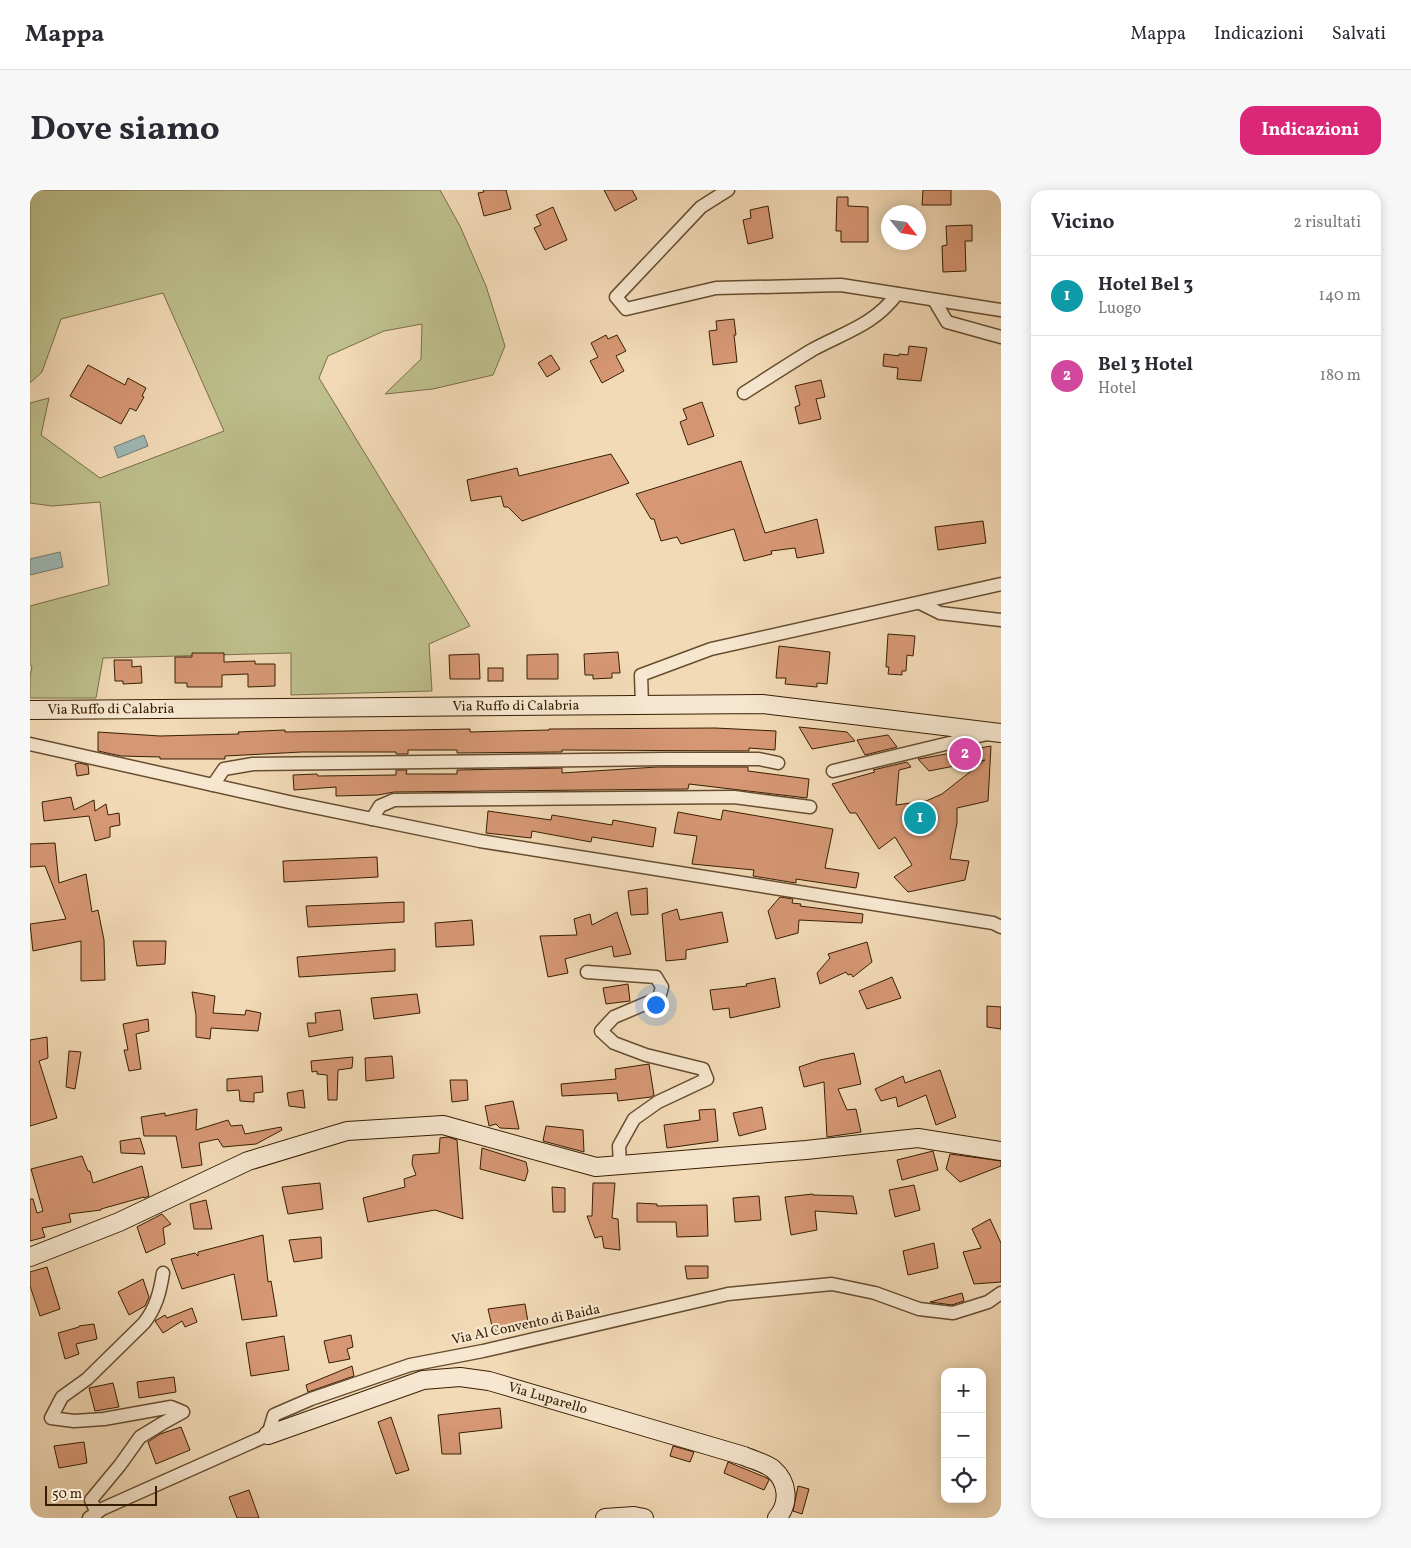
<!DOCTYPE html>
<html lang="it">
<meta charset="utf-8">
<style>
:root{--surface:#fff;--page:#f7f7f7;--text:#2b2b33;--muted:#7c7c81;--line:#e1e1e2;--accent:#db2777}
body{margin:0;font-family:Vollkorn,serif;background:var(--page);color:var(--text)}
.controls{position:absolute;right:15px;bottom:15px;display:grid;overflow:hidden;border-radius:10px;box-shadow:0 2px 12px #0003}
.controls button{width:45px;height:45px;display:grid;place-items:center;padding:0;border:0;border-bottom:1px solid var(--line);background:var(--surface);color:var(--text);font:25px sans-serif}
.compass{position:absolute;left:851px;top:15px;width:45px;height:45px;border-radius:50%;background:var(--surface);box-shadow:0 2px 12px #0003;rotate:120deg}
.scale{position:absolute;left:15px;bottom:12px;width:112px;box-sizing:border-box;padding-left:5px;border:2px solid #371e02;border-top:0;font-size:14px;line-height:18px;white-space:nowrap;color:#371e02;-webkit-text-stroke:4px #f7e7d0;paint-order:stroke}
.you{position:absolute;left:625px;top:814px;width:18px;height:18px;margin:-12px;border:4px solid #fff;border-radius:50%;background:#1a73e8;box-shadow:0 0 0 8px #1a73e833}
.badge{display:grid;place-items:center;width:32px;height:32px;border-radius:50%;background:var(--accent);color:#fff;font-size:16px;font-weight:700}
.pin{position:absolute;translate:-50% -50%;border:2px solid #fff;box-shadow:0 1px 5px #0006}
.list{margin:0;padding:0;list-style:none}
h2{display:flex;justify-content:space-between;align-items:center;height:65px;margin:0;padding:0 20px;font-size:21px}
h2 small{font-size:16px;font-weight:400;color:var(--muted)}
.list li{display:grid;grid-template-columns:32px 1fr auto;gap:15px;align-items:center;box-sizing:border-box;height:80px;padding:0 20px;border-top:1px solid var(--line)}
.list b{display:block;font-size:19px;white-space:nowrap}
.list p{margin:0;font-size:16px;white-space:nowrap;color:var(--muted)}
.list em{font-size:16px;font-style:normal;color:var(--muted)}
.icon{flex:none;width:28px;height:28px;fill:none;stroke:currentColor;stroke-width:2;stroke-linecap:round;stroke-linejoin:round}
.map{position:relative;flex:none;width:971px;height:1328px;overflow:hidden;border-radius:15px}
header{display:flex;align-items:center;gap:30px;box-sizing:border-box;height:70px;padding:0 25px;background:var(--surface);border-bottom:1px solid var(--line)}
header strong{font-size:24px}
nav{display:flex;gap:28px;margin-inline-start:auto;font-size:18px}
.intro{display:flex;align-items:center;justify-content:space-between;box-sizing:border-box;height:120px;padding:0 30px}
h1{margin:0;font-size:35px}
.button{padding:12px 22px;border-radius:15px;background:var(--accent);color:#fff;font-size:18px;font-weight:700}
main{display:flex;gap:30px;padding:0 30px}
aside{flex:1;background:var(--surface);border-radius:15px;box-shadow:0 2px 12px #0003}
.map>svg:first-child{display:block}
.green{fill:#bdbf8c;stroke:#7a6e47}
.water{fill:#9db9b7;stroke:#747b6f}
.building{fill:#d69774;stroke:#371e02}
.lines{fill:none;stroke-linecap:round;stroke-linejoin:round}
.street-casing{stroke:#664d2f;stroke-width:15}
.secondary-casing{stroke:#371e02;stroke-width:20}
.street{stroke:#f7e7d0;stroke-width:12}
.secondary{stroke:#f7e7d0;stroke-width:18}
.labels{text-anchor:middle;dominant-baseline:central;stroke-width:4.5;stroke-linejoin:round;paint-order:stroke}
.street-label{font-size:14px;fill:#371e02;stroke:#f7e7d0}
</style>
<header>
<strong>Mappa</strong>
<nav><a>Mappa</a><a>Indicazioni</a><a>Salvati</a></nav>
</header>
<div class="intro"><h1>Dove siamo</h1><a class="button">Indicazioni</a></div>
<main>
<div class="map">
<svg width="971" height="1328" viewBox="0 0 971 1328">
<rect width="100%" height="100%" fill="#f2dab6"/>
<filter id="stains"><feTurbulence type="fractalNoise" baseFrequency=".004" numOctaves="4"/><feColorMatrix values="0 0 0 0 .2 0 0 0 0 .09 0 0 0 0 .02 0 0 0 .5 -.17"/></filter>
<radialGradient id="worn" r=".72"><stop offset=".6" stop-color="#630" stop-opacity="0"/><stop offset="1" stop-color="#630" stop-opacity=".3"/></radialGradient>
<polygon class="green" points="0,0 410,0 430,36 456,96 475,156 463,185 403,199 355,204 391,169 392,134 354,141 298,166 289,188 440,436 399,454 402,501 261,505 261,463 73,468 66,508 0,508 0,488 2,476 0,475 0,416 79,395 70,312 22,316 0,313 0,213 19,208 11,245 70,288 194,241 133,103 31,129 12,182 0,193"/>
<g class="water">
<polygon points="114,245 118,256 88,268 84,257"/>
<polygon points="30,362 33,377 0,385 0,369"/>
</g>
<g class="building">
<polygon points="453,0 476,0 481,19 454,26 448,3 454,2"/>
<polygon points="574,0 602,0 607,9 585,21"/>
<polygon points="893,0 921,0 921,15 892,15"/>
<polygon points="807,7 818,7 818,16 838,17 838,52 811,52 811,41 806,41"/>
<polygon points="738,16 743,48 718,54 713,30 721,28 720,20"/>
<polygon points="523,17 537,50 515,60 504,38 511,35 506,25"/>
<polygon points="942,35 942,51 935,51 936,81 913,82 912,56 917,55 916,36"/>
<polygon points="704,129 706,145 704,145 707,172 683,175 679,141 687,140 686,131"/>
<polygon points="576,145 578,149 587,145 596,161 586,166 594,181 572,193 560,171 568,167 561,153"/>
<polygon points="879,156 897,158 891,191 867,189 868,178 853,176 854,164 869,166 869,164 878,165"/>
<polygon points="521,165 530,179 517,187 508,173"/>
<polygon points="58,175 95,195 98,188 116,198 112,206 114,207 106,221 100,218 91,234 40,206"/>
<polygon points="791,190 795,207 786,209 791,229 769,234 765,217 770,215 765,196"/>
<polygon points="672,212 684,246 658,255 650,232 657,229 653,219"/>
<polygon points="581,264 599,293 492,331 478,317 474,317 471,306 441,311 437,290 487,278 489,286"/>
<polygon points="711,271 735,343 787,329 794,363 767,368 765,358 741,361 742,364 714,371 704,339 651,354 647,347 631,351 624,329 621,329 606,304"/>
<polygon points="953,331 956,353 908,360 905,337"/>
<polygon points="858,444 885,446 883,466 877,465 876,481 872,481 872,485 858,484 859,477 856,477"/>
<polygon points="749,456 800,462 797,494 787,493 787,497 755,494 756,488 746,488"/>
<polygon points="588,462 590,483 582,483 582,488 563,489 563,485 555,485 554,464"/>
<polygon points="162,463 194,463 194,472 225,471 225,474 245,474 245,496 218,497 218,484 192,485 192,497 157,497 157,493 145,493 145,467 162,467"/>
<polygon points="449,464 450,489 420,489 419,465"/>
<polygon points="528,464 528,489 497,489 497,465"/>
<polygon points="84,470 102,470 102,477 111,476 112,493 93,494 93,491 85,491"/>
<rect x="458" y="478" width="15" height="13"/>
<polygon points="769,537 817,542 825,551 782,559"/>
<polygon points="685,538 746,541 745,560 719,558 719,561 532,560 532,562 427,563 427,560 378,560 378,564 366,564 366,562 272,562 195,566 195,569 130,569 130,567 91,566 68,561 68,542 130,546 209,544 208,542 255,540 255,542 440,539 440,542 519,540 519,539"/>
<polygon points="858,545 867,557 835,565 827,550"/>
<polygon points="961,556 958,611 927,618 927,633 920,669 939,671 935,690 878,702 864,687 882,675 865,647 849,659 826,623 820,623 802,594 845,582 843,580 877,572 881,577 869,580 866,615 896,611 912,604 955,570 899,581 888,569"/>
<polygon points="49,573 58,575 59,584 47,586 45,574"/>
<polygon points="627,577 718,577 718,581 779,589 777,608 659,594 658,599 364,602 348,605 306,606 306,597 264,600 263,585 287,584 288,586 366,585 366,580 377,580 376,584 427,584 427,580 532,578 532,583"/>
<polygon points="41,607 44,620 64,610 65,621 76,614 78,625 89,623 90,635 80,637 80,647 65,651 59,626 14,631 12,612"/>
<polygon points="693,620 803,639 795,678 829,683 826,698 766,689 766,693 723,686 724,680 662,674 667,646 644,643 648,622 691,630"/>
<polygon points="458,621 521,630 522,625 582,635 583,630 626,638 623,657 562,647 561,652 502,641 501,648 456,643"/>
<polygon points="25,653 29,693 56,684 62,722 68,720 74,750 75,790 51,791 51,751 3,761 0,734 36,729 15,676 0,677 0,654"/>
<polygon points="347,667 348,687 254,692 253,671"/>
<polygon points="617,698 618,724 601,725 598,701"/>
<polygon points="750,707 763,709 762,713 771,714 770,716 833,724 832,733 769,730 768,743 746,749 738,721"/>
<polygon points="374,712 374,732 278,737 276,716"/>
<polygon points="647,719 650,730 692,722 698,752 656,760 656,769 636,771 632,724"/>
<polygon points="587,722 601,764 584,767 582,756 535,769 538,783 518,787 510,746 547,745 544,729 560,724 562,735"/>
<polygon points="442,730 444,755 406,757 405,733"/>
<polygon points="103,751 136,751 135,774 107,776"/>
<polygon points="837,752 842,772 823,787 821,784 818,785 816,782 790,794 787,783 800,768 798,764"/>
<polygon points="365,759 365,781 269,787 267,767"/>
<polygon points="862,787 871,808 837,819 829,801"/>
<polygon points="745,788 750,817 700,828 699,818 683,820 680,800 717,796 716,794"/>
<polygon points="598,794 600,811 576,814 573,798"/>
<polygon points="162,802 185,806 183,823 215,825 216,820 231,823 228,841 181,838 180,849 166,847 166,825"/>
<polygon points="387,804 390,823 344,829 341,808"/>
<polygon points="957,816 971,817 971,839 957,837"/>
<polygon points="310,820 313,840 279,847 277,833 286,833 285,823"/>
<polygon points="118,829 119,841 106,844 111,879 99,881 94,860 98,860 93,834"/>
<polygon points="17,847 18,868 9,871 27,928 0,936 0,850"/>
<polygon points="39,861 51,862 45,899 36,897"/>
<polygon points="824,863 831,894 808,899 817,920 826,919 831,942 797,947 794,892 774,897 769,877 790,870"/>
<polygon points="362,866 364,888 336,891 335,868"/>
<polygon points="323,867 322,878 308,880 307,910 298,910 297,885 287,884 287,881 282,882 281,871"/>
<polygon points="619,874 624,905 621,907 588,911 587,903 532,906 531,894 586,889 585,879"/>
<polygon points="910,880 926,927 906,935 896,905 868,917 866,907 851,911 845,899 873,886 875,893"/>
<polygon points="232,886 233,902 224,903 224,912 210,911 209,900 197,901 197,889"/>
<polygon points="420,890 437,890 438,910 422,912"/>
<polygon points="273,900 275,918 259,916 257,903"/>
<polygon points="483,911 489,939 470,938 466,934 459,936 455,916"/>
<polygon points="732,917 736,939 709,946 703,923"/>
<polygon points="167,919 166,940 198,930 201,936 212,935 215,944 251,937 252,940 226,954 193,957 188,949 169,953 172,975 152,978 146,946 114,946 111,927 135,923 135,926"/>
<polygon points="685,919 688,951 637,958 634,935 670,930 669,920"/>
<polygon points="516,936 553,940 554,962 513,951"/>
<polygon points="418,947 427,950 433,1029 405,1020 338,1032 333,1008 375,997 374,989 386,985 382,974 383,965 409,963 410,948"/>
<polygon points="110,948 115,964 91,963 90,951"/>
<polygon points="452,958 496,972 498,981 495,991 450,979"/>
<polygon points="903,961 908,980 872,990 867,970"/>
<polygon points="920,964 971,971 971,976 930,992 916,979"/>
<polygon points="52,966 58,981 60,981 63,993 112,976 119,1006 114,1008 114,1007 71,1019 71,1020 39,1024 41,1032 12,1038 15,1047 0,1051 0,1009 3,1009 7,1023 13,1021 1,979"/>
<polygon points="290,993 293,1019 258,1024 252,997"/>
<polygon points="563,993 585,993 582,1028 588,1029 590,1060 574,1058 572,1046 565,1048 557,1026 562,1026"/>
<polygon points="884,995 890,1020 865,1027 859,1000"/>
<polygon points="522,997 535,998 535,1022 523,1022"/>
<polygon points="783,1004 783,1005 823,1006 827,1024 785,1021 787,1040 761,1045 755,1007"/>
<polygon points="729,1006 731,1030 705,1032 703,1008"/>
<polygon points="176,1010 182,1039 164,1039 160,1014"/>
<polygon points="607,1013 627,1014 627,1016 677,1015 678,1046 647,1047 646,1032 607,1032"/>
<polygon points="132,1024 141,1034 133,1038 135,1054 116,1063 107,1037"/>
<polygon points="960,1029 971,1053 971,1092 944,1094 933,1062 951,1058 942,1039"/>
<polygon points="233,1045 238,1092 241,1091 247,1126 212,1130 204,1084 152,1099 141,1069 165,1063 168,1066 168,1062"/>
<polygon points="291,1047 292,1068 264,1072 259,1050"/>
<polygon points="904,1053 908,1078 878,1085 873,1061"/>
<polygon points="655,1076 678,1076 678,1088 657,1089"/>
<polygon points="17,1077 30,1119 10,1126 0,1096 0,1082"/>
<polygon points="113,1089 119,1107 115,1116 99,1125 88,1102"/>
<polygon points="932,1103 934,1111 922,1115 900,1112"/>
<polygon points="495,1114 499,1138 464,1145 458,1119"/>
<polygon points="162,1118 167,1132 155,1137 152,1131 133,1143 125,1131 135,1125 137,1128"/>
<polygon points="64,1134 67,1149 46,1154 49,1164 35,1169 28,1143 49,1137 49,1136"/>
<polygon points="321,1145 323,1157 317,1159 320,1169 299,1173 294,1151"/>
<polygon points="254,1146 259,1180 221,1186 216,1153"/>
<polygon points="322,1176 324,1186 278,1202 276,1195"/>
<polygon points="144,1187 146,1202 109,1208 107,1192"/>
<polygon points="83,1193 89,1217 65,1221 59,1198"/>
<polygon points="470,1218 472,1238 429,1243 431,1264 412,1264 408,1225"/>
<polygon points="361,1227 379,1280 366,1284 348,1232"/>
<polygon points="151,1237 160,1260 126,1274 118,1252 130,1244"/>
<polygon points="54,1252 57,1273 29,1278 24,1256"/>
<polygon points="643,1256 664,1262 660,1272 640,1266"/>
<polygon points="698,1272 737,1288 739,1290 734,1300 694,1283"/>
<polygon points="768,1296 779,1299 772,1324 763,1321"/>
<polygon points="219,1300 229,1328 207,1328 199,1307"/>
</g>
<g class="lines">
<defs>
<g id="street">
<polyline points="698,0 671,17 586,107 596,119 686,98 811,95 971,120"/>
<polyline points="904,110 917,132 971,147"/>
<path d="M 714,203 C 736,189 759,174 782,160 C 815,142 844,135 867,104"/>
<polyline points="890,413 910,423 971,430"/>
<polyline points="612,515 611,485 681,459 971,394"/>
<polyline points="0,554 259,612 450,651 963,733 971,737"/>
<polyline points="803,581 957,544"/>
<polyline points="183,595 194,579 223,574 635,569 729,569 748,573"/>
<polyline points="342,629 350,616 364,610 704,607 780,617"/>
<polyline points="557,782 626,787 632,797 629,808 584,827 571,841 584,853 616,865 673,879 677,889 628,912 604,929 589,956 590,975"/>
<path d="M 67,1323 L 61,1310 L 90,1275 L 110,1247 L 133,1233 L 153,1222 L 141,1217 L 74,1229 L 44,1231 L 21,1228 L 32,1207 L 57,1189 L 114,1133 C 126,1118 130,1102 133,1083"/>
<polyline points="59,1328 72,1319 238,1245 244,1225 281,1209 380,1175 453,1161 698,1104 802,1094 845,1103 889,1119 923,1123 958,1112 971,1103"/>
</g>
<g id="secondary">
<path id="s1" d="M 0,520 L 732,514 L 971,543"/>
<polyline points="0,1067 89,1032 218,971 317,941 413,935 566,977 776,960 888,948 971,961"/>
<path id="s2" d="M 238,1245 L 393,1190 L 430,1187 L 459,1191 L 714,1266 C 723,1270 735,1273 743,1279 C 758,1292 760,1313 747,1328"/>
<polyline points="575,1328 604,1326 614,1328"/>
</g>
</defs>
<use href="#street" class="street-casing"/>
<use href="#secondary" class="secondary-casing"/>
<use href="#street" class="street"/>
<use href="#secondary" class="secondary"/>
</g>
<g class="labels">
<g class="street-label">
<text stroke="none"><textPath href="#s1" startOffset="486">Via Ruffo di Calabria</textPath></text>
<text stroke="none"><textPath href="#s1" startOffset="81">Via Ruffo di Calabria</textPath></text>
<text transform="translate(496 1135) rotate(-12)">Via Al Convento di Baida</text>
<text stroke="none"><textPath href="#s2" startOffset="292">Via Luparello</textPath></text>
</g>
</g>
<rect width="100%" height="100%" filter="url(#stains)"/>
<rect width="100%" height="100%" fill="url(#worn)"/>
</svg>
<div class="controls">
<button>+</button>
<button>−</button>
<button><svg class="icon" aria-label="locate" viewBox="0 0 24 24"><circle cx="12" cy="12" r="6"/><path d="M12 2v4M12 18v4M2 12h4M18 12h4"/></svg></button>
</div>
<svg class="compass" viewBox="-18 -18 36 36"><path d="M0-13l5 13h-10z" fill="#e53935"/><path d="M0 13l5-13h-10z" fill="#7c7c81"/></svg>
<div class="scale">50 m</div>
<div class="you"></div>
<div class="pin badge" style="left:890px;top:628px;background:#0f9aa8">1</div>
<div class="pin badge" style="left:935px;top:564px;background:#d1479c">2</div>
</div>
<aside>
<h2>Vicino<small>2 risultati</small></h2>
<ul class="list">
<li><span class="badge" style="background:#0f9aa8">1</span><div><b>Hotel Bel 3</b><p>Luogo</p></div><em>140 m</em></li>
<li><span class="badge" style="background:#d1479c">2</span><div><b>Bel 3 Hotel</b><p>Hotel</p></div><em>180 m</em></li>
</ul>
</aside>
</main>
